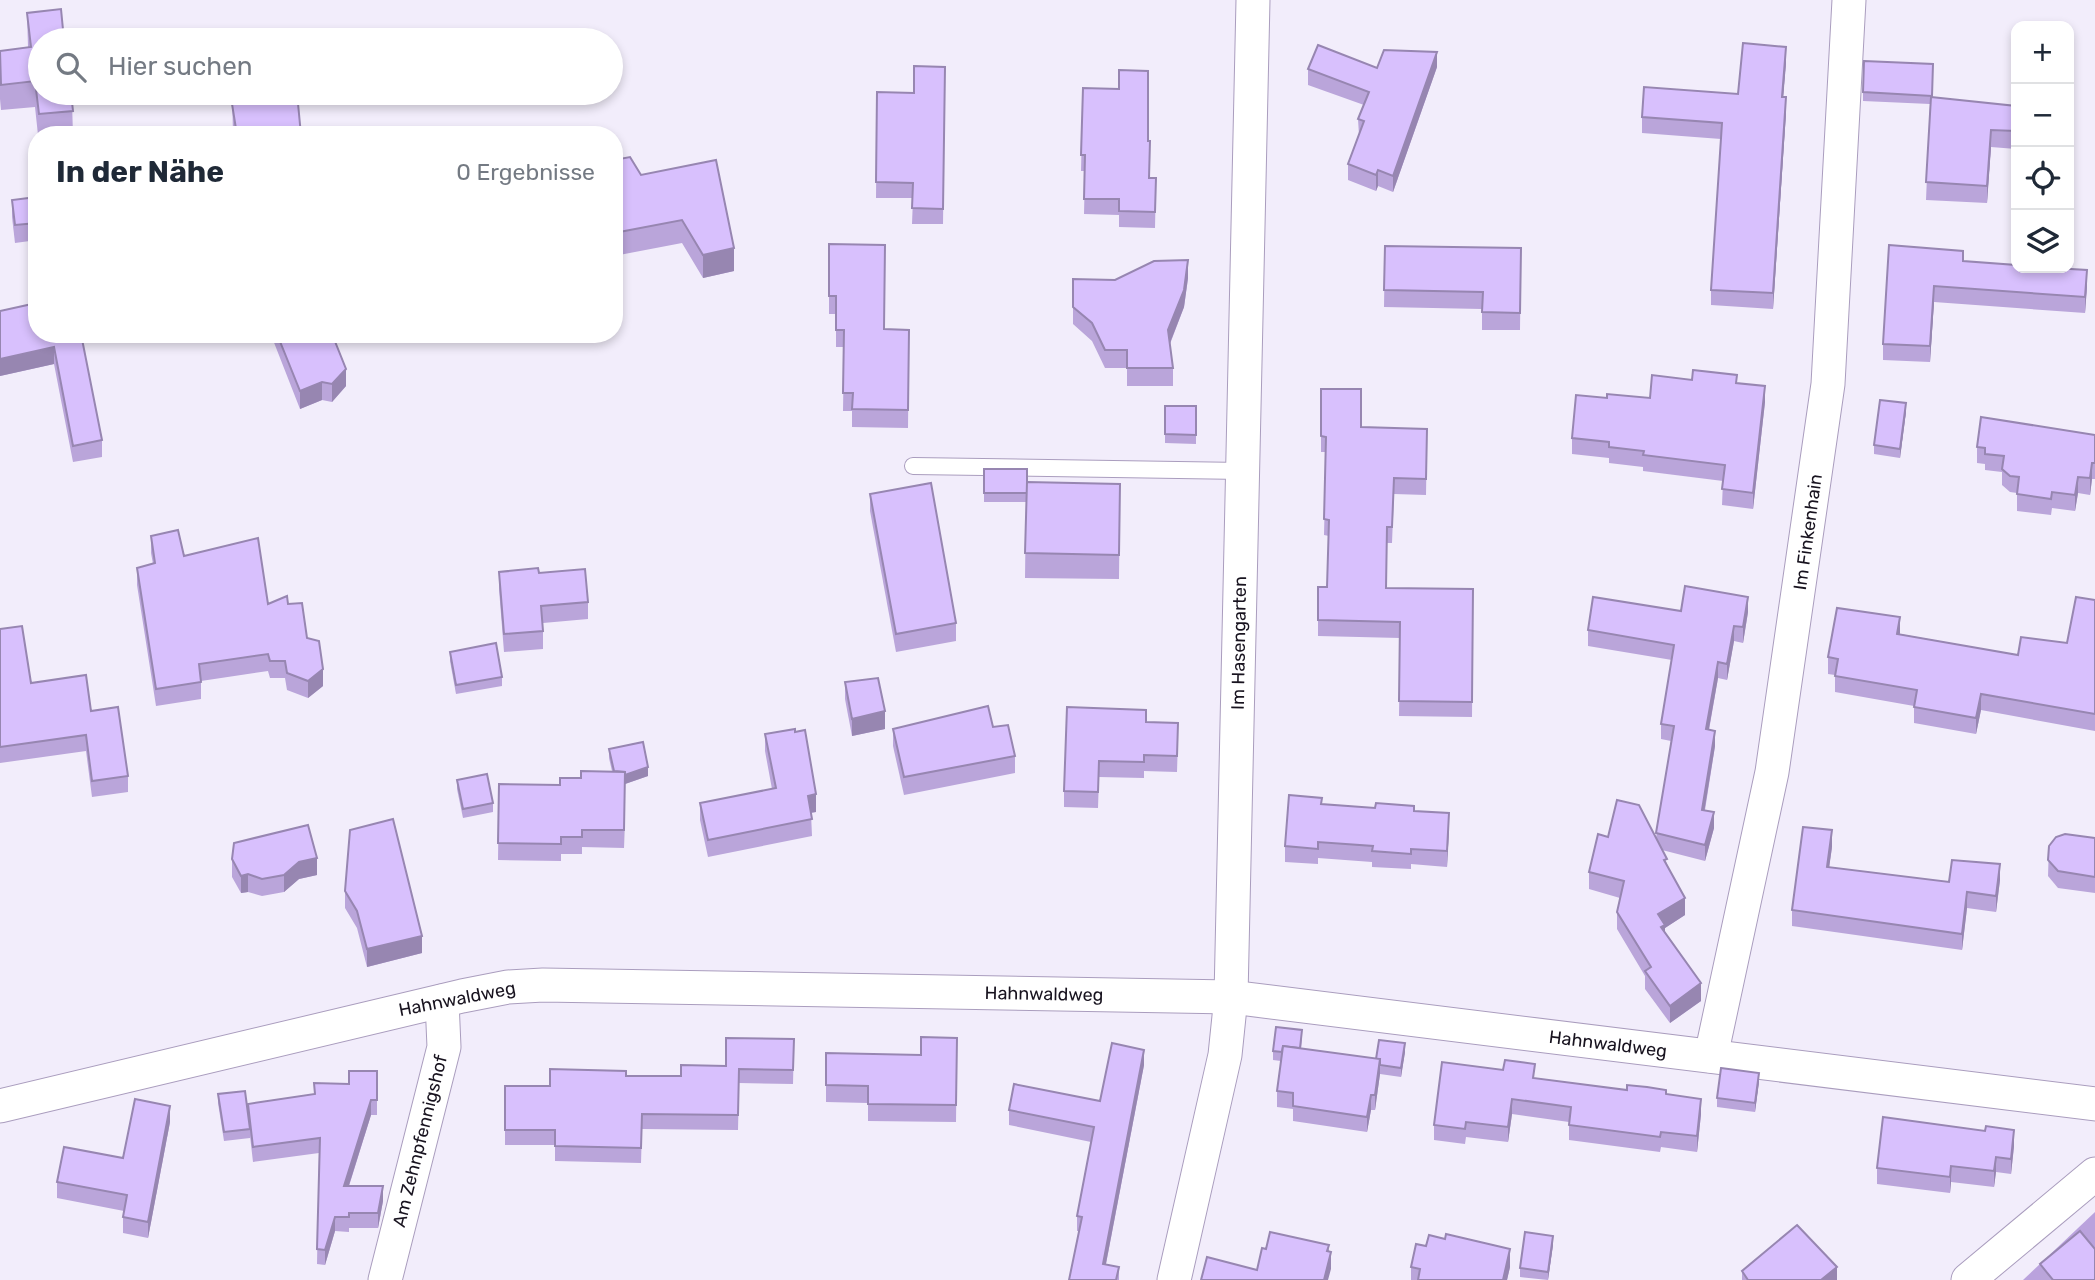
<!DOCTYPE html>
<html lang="de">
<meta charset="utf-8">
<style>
:root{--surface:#fff;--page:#f2f2f3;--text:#1f2937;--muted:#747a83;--line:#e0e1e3}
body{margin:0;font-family:Rubik,sans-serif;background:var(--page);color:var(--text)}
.controls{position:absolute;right:21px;top:21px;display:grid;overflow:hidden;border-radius:14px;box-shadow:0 4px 10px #0003}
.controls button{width:63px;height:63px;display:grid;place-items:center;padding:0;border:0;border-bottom:2px solid var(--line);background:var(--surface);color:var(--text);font:35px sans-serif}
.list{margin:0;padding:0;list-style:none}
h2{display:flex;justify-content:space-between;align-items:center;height:91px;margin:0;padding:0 28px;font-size:30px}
h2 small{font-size:23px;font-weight:400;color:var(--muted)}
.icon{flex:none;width:38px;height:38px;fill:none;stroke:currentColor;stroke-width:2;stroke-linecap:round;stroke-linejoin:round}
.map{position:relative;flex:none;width:2095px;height:1280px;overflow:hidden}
.search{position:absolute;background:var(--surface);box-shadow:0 4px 10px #0003;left:28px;top:28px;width:595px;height:77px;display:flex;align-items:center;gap:18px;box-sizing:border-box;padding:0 24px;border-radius:38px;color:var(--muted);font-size:26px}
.panel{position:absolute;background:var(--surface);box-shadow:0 4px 10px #0003;left:28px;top:126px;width:595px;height:217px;border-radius:28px}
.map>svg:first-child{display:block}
.forest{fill:#baa2dd}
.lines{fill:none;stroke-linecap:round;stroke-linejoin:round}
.lane-casing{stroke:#aa9dbe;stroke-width:18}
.street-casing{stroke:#aa9dbe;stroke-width:35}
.lane{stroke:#fff;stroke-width:16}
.street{stroke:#fff;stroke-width:33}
.wall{fill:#baa5da}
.shaded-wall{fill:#9786b1}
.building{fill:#d8c0fd;stroke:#9786b1;stroke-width:2}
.labels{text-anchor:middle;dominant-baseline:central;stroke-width:7;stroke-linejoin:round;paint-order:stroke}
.street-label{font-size:18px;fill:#18131f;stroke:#fff}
</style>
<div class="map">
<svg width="2095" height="1280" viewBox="0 0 2095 1280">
<rect width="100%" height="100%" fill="#f2edfb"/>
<polygon class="forest" points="2095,1212 2095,1280 2023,1280"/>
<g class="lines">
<defs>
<polyline id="lane" points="913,466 1243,471"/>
<g id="street">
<polyline points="1711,1056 1772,772 1828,384 1849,0"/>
<polyline points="0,1106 462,996 508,987 543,985 1231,997 2095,1104"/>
<polyline points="385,1280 444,1047 442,1001"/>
<polyline points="1174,1280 1225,1055 1231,997 1253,0"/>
<polyline points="1968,1280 2095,1174"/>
</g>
</defs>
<use href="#lane" class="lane-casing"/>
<use href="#street" class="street-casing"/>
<use href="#lane" class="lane"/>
<use href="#street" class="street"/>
</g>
<g class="wall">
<polygon points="27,13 40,93 102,93 102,99 72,102 73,135 38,135 35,107 1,110 0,99 0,51 28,47"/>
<polygon points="1786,63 1783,97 1786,113 1773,309 1711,305 1711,290 1721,139 1642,133 1642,117 1738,94"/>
<polygon points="1933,64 1932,97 2016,106 2016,149 1991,147 1987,203 1926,200 1930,104 1863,101 1863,92"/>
<polygon points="945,67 943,224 912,224 913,198 876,198 877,92 914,93"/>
<polygon points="1437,67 1393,192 1378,186 1376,191 1348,180 1348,164 1359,135 1358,119 1364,105 1308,85 1308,69"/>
<polygon points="1083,88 1148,141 1150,178 1156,178 1155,228 1119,227 1119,215 1084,214 1085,171 1081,171"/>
<polygon points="232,93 301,135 233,135"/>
<polygon points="614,160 641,175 734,271 703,278 682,243 614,256"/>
<polygon points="37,197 37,240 15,243 12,217 12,200"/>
<polygon points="829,244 884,329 909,330 908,428 852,427 852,411 843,411 844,347 836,347 836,314 829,314"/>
<polygon points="1889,245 1963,261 2087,286 2085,313 1934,302 1930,362 1883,360 1883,344"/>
<polygon points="1385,246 1521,248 1520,330 1482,330 1482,309 1384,307"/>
<polygon points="1188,278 1184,307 1170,344 1173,368 1173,386 1127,386 1127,368 1105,368 1092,341 1073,324 1073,279 1115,280"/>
<polygon points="0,311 34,314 81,334 102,440 102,457 73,462 54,364 0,376"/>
<polygon points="273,334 332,334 346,386 332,402 322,400 300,409 273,340"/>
<polygon points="1692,380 1737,383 1765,402 1753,509 1722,505 1723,481 1643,471 1643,467 1609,463 1609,458 1572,454 1572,438 1650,398"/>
<polygon points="1321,389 1361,427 1427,429 1426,495 1394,494 1392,543 1387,543 1387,588 1473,589 1472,717 1399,716 1400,638 1318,636 1318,587 1327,587 1329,536 1324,535 1326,452 1321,452"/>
<polygon points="1165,406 1196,406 1196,444 1165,443"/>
<polygon points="1906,412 1900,458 1874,454 1874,445"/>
<polygon points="2095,435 2095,479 2092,479 2090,495 2078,493 2075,511 2052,508 2051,515 2017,511 2017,493 2010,492 2002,485 2002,472 1985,470 1985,464 1977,463 1977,447"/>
<polygon points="984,469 1027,482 1120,484 1119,579 1025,578 1026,502 984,502"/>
<polygon points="870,494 956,623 956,641 896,652 870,511"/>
<polygon points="151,536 268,604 288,604 307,638 323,686 308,698 287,690 285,678 270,678 268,671 201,681 201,699 156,706 137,585 137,568 153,564 151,553"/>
<polygon points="499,572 539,573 588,602 588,619 543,623 543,649 504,652 499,589"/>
<polygon points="2095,600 2095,731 1981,710 1976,734 1914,723 1914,706 1835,692 1835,675 1828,674 1828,657 1900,634 2018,655 2067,643"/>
<polygon points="1681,611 1748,612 1743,643 1734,641 1727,680 1718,678 1709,730 1715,746 1705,810 1714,828 1705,861 1662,850 1685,915 1665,928 1665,932 1701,1001 1670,1023 1645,989 1645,976 1617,929 1617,912 1620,898 1589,889 1589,872 1608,837 1656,838 1671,741 1661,739 1661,724 1672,660 1588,646 1588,630"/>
<polygon points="0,629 31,683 91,711 128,776 128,792 92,797 86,751 0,763"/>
<polygon points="450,652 502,677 502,686 456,694 450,661"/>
<polygon points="845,682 885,729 852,736 845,699"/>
<polygon points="1146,722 1178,739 1177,772 1144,771 1144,778 1099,777 1098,808 1064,807 1064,791"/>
<polygon points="993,727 1015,756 1015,773 904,795 893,746 893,729"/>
<polygon points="765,734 816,812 811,813 812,836 708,857 700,820 700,803 772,789 765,751"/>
<polygon points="609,749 648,776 625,784 624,848 582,847 582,854 561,854 561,861 498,860 499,784 560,785 581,778 612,771 609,758"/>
<polygon points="457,780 493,803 493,812 463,818 457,789"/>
<polygon points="1322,804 1414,811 1449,828 1447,867 1411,864 1411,869 1372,867 1372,862 1318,858 1318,864 1285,862 1285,846"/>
<polygon points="2095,838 2095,893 2058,888 2048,876 2049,846"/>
<polygon points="1832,847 1829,867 1949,882 2000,880 1996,912 1967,908 1962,950 1792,926 1792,910"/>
<polygon points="232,859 317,875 299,879 284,892 262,896 248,892 241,893 232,877"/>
<polygon points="345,891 422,953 367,967 357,928 345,908"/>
<polygon points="957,1038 956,1122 868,1121 868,1103 826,1102 826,1053 921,1055"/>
<polygon points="794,1039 793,1084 739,1083 738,1130 642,1129 641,1163 555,1161 555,1145 505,1145 505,1086 550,1086 626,1076 681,1076 726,1066"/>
<polygon points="1302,1039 1301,1049 1376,1059 1405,1052 1401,1077 1380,1074 1375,1110 1371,1110 1367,1132 1293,1121 1293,1109 1277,1107 1277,1091 1281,1061 1273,1060 1273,1051"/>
<polygon points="1112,1043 1144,1050 1144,1065 1106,1264 1119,1267 1119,1280 1069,1280 1079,1231 1077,1231 1077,1216 1091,1142 1009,1125 1009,1110 1014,1084 1100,1101"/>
<polygon points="377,1071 377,1115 371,1115 349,1186 383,1201 378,1228 349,1228 349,1232 335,1231 325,1265 317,1264 319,1153 253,1162 250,1136 250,1138 224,1141 218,1103 218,1094 248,1112 314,1095 314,1083 349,1084"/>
<polygon points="1535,1078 1666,1095 1701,1114 1697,1152 1661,1147 1660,1152 1569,1140 1569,1122 1512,1114 1508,1142 1466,1137 1465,1144 1434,1140 1434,1125"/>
<polygon points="1759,1082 1755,1112 1717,1107 1717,1098"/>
<polygon points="170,1122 148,1238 123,1233 123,1217 124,1211 57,1198 57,1182 123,1158"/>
<polygon points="2014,1146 2011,1174 1996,1172 1994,1187 1951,1182 1950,1193 1877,1184 1877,1168"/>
<polygon points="1553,1245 1548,1280 1520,1277 1520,1268"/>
<polygon points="2040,1264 2095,1280 2041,1280 2040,1279"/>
<polygon points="1411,1267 1510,1267 1507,1280 1411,1280"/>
<polygon points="1742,1271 1837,1280 1742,1280"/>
</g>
<g class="shaded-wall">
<polygon points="1786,47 1786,63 1782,112 1782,97"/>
<polygon points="1437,52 1437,67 1393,192 1393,176"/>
<polygon points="1786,97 1786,113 1773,309 1773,293"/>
<polygon points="1991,130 1991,147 1987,203 1987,186"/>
<polygon points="1378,170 1378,186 1376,191 1376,175"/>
<polygon points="734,248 734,271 703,278 703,255"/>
<polygon points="1188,260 1188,278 1184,307 1168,348 1168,330"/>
<polygon points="2087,270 2087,286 2085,313 2085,297"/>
<polygon points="1934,286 1934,302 1930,362 1930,346"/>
<polygon points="54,347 54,364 0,376 0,359"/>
<polygon points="346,369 346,386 332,402 332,384"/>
<polygon points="322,382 322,400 300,409 300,391"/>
<polygon points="1765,386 1765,402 1753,509 1753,493"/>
<polygon points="1906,403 1906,412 1900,458 1900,449"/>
<polygon points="2092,463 2092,479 2090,495 2090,478"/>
<polygon points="2078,477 2078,493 2075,511 2075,495"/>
<polygon points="1748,597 1748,612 1743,643 1743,627"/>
<polygon points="1900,617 1900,633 1897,650 1897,634"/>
<polygon points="1734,626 1734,641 1727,680 1727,664"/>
<polygon points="1718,662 1718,678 1706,745 1706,729"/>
<polygon points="323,669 323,686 308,698 308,681"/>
<polygon points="1981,694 1981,710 1976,734 1976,718"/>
<polygon points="885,711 885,729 852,736 852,719"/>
<polygon points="1715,731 1715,746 1702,825 1702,810"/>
<polygon points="648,767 648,776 625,784 624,848 624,784 615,779"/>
<polygon points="816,794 816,812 808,813 808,796"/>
<polygon points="1714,812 1714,828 1705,861 1705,845"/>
<polygon points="1449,813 1449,828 1447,867 1447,851"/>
<polygon points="1832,830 1832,847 1827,883 1827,867"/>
<polygon points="317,858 317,875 299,879 284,892 284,875 299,862"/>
<polygon points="2000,864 2000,880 1996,912 1996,896"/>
<polygon points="248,874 248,892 241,893 241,876"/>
<polygon points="1967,892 1967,908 1962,950 1962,934"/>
<polygon points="1685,898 1685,915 1665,928 1665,942 1658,914"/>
<polygon points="422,936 422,953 367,967 367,949"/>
<polygon points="1701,983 1701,1001 1670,1023 1670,1006"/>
<polygon points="1405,1043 1405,1052 1401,1077 1401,1068"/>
<polygon points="1144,1050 1144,1065 1103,1279 1103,1264"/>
<polygon points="1380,1059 1380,1074 1375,1110 1375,1095"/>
<polygon points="1759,1073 1759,1082 1755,1112 1755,1103"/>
<polygon points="1371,1095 1371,1110 1367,1132 1367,1117"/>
<polygon points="1512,1099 1512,1114 1508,1142 1508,1127"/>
<polygon points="1701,1099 1701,1114 1697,1152 1697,1136"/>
<polygon points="371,1100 371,1115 344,1201 344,1186"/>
<polygon points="170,1106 170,1122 148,1238 148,1222"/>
<polygon points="2014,1130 2014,1146 2011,1174 2011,1159"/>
<polygon points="1996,1157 1996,1172 1994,1187 1994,1171"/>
<polygon points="1951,1166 1951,1182 1950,1193 1950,1177"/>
<polygon points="383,1186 383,1201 378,1228 378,1213"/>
<polygon points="335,1217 335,1231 325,1265 325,1250"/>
<polygon points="1553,1236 1553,1245 1548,1280 1548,1272"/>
<polygon points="1329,1245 1329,1261 1331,1252 1331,1269 1328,1280 1324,1280"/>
<polygon points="1510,1249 1510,1267 1507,1280 1503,1280"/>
<polygon points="1837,1267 1837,1280 1821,1280"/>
</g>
<g class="building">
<polygon points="61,9 64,40 40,40 40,93 71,93 73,111 39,114 35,81 1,85 0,51 31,47 27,13"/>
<polygon points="1743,43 1786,47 1782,97 1786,97 1773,293 1711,290 1722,123 1642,117 1644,87 1738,94"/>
<polygon points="1318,45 1377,68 1384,50 1437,52 1393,176 1378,170 1376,175 1348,164 1364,121 1358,119 1369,92 1308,69"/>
<polygon points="1864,61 1933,64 1932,96 1863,92"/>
<polygon points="914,66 945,67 943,209 912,208 913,183 876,182 877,92 914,93"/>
<polygon points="1119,70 1148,71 1148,141 1150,141 1149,178 1156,178 1155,212 1119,211 1119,199 1084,199 1085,155 1081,155 1083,88 1119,89"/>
<polygon points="232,93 297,93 301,135 237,135 232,104"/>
<polygon points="1931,97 2016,106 2016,131 1991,130 1987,186 1926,182"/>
<polygon points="630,157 641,175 716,160 734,248 703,255 682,220 614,233 614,160"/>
<polygon points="37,197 37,223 15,225 12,200"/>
<polygon points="829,244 885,245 884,329 909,330 908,410 852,409 853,393 843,393 844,330 836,330 836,296 829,296"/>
<polygon points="1889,245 1963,251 1963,261 2016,265 2016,268 2054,268 2087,270 2085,297 1934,286 1930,346 1883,344"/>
<polygon points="1385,246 1521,248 1520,313 1482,312 1483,292 1384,290"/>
<polygon points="1188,260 1184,290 1168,330 1173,368 1127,368 1127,350 1105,350 1092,323 1073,307 1073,279 1115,280 1154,261"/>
<polygon points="32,304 34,314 37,313 37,334 81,334 102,440 73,446 54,347 0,359 0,311"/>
<polygon points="277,334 332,334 346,369 332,384 322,382 300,391"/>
<polygon points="1693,370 1737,375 1736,383 1765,386 1753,493 1722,489 1725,465 1643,455 1644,451 1609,447 1609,442 1572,438 1576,395 1607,398 1607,394 1650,398 1652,375 1692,380"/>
<polygon points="1321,389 1361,389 1361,427 1427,429 1426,479 1394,478 1392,527 1387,527 1386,588 1473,589 1472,702 1399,701 1400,622 1318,620 1318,587 1327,587 1329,520 1324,519 1326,437 1321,436"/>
<polygon points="1880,400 1906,403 1900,449 1874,445"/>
<polygon points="1165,406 1196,406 1196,435 1165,434"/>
<polygon points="1981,417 2095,435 2095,463 2092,463 2090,478 2078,477 2075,495 2052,492 2051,499 2017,494 2019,477 2010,476 2002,469 2004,456 1985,454 1985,448 1977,447"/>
<rect x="984" y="469" width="43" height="24"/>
<polygon points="1027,482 1120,484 1119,555 1025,553"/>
<polygon points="931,483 956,623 896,634 870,494"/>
<polygon points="178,530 184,556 258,538 268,604 287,596 288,604 302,603 307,638 319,641 323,669 308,681 287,673 285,661 270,661 268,654 199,664 201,682 156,689 137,568 155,563 151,536"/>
<polygon points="538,568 539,573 585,569 588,602 541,606 543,631 504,634 499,572"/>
<polygon points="1685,586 1748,597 1743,627 1734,626 1727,664 1718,662 1706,729 1715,731 1702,810 1714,812 1705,845 1656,833 1674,726 1661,724 1674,645 1588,630 1593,597 1681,611"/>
<polygon points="2076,597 2095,600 2095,714 1981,694 1976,718 1914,707 1917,690 1835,676 1838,659 1828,657 1837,608 1900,617 1897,634 2018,655 2021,637 2067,643"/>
<polygon points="22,626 31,683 86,675 91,711 118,707 128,776 92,781 86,735 0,747 0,629"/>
<polygon points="496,643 502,677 456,685 450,652"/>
<polygon points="878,678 885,711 852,719 845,682"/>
<polygon points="988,706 993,727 1008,725 1015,756 904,777 893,729"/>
<polygon points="1067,707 1146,710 1146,722 1178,723 1177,756 1144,755 1144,762 1099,761 1098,792 1064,791"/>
<polygon points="795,729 795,732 805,730 816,794 808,796 812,819 708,840 700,803 776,788 765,734"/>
<polygon points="643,742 648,767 625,775 625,772 614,771 609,749"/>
<polygon points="581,771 625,772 624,830 582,830 582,837 561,837 561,844 498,843 499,784 560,785 560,778 581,778"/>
<polygon points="487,774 493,803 463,809 457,780"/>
<polygon points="1289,795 1322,798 1321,804 1375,808 1376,803 1414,806 1414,811 1449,813 1447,851 1411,849 1411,854 1372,851 1373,846 1318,842 1318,849 1285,846"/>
<polygon points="1617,800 1639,805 1667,859 1664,860 1685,898 1658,914 1665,925 1661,927 1701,983 1670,1006 1645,971 1651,967 1617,912 1624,881 1589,872 1598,834 1608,837"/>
<polygon points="393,819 422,936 367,949 357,911 345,891 350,830"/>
<polygon points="308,825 317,858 299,862 284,875 262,879 248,874 241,876 232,859 234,843"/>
<polygon points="1803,827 1832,830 1827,867 1949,882 1952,860 2000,864 1996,896 1967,892 1962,934 1792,910"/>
<polygon points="2065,834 2095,838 2095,877 2058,871 2048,860 2049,846 2056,837"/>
<polygon points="1276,1027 1302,1030 1300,1048 1283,1046 1282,1052 1273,1051"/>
<polygon points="921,1037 957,1038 956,1105 868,1104 868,1086 826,1085 826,1053 921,1055"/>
<polygon points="726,1038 794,1039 793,1070 739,1069 738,1115 642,1114 641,1148 555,1146 555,1130 505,1130 505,1086 550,1086 550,1069 626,1071 626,1076 681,1076 681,1065 726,1066"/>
<polygon points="1379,1040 1405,1043 1401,1068 1380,1065 1380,1059 1376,1059"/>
<polygon points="1112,1043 1144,1050 1103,1264 1119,1267 1116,1280 1069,1280 1082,1217 1077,1216 1094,1127 1009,1110 1014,1084 1100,1101"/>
<polygon points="1283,1046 1380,1059 1375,1095 1371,1095 1367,1117 1293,1106 1293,1093 1277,1091"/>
<polygon points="1505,1060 1535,1064 1533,1078 1627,1090 1627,1085 1647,1087 1666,1090 1666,1094 1701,1099 1697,1136 1661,1132 1660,1137 1569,1125 1571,1107 1512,1099 1508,1127 1466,1122 1465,1129 1434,1125 1442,1062 1503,1070"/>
<polygon points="1721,1068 1759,1073 1755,1103 1717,1098"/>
<polygon points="349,1071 377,1071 377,1100 371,1100 344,1186 383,1186 378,1213 349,1213 349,1217 335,1217 325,1250 317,1249 320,1138 253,1147 248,1104 315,1094 314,1083 349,1084"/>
<polygon points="245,1091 250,1129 224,1132 218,1094"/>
<polygon points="135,1099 170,1106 148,1222 123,1217 127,1195 57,1182 64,1147 123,1158"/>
<polygon points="1883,1117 1985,1131 1986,1126 2014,1130 2011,1159 1996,1157 1994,1171 1951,1166 1950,1177 1877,1168"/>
<polygon points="1797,1225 1837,1267 1821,1280 1748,1280 1742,1271"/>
<polygon points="2080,1231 2095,1249 2095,1280 2053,1280 2040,1264"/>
<polygon points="1270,1232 1329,1245 1327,1251 1331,1252 1324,1280 1201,1280 1207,1257 1257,1270 1262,1248 1266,1249"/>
<polygon points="1525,1232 1553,1236 1548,1272 1520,1268"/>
<polygon points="1446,1234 1510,1249 1503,1280 1418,1280 1420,1269 1411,1267 1416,1244 1426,1246 1429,1235 1445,1239"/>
</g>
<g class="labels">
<g class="street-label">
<text transform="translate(1808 532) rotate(-82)">Im Finkenhain</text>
<text transform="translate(1239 643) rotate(-89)">Im Hasengarten</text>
<text transform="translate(1044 994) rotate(1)">Hahnwaldweg</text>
<text transform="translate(457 999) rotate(-11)">Hahnwaldweg</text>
<text transform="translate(1608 1044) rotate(7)">Hahnwaldweg</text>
<text transform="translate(420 1141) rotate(-76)">Am Zehnpfennigshof</text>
</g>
</g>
</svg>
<div class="controls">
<button>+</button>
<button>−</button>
<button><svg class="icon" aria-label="locate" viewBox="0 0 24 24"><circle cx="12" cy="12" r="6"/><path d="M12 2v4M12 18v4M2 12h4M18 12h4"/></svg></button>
<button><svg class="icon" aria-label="layers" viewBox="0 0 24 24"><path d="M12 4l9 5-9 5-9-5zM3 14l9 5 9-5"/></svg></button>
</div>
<div class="search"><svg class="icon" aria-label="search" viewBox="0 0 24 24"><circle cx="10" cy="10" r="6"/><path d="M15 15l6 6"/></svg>Hier suchen</div>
<section class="panel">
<h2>In der Nähe<small>0 Ergebnisse</small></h2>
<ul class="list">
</ul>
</section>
</div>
